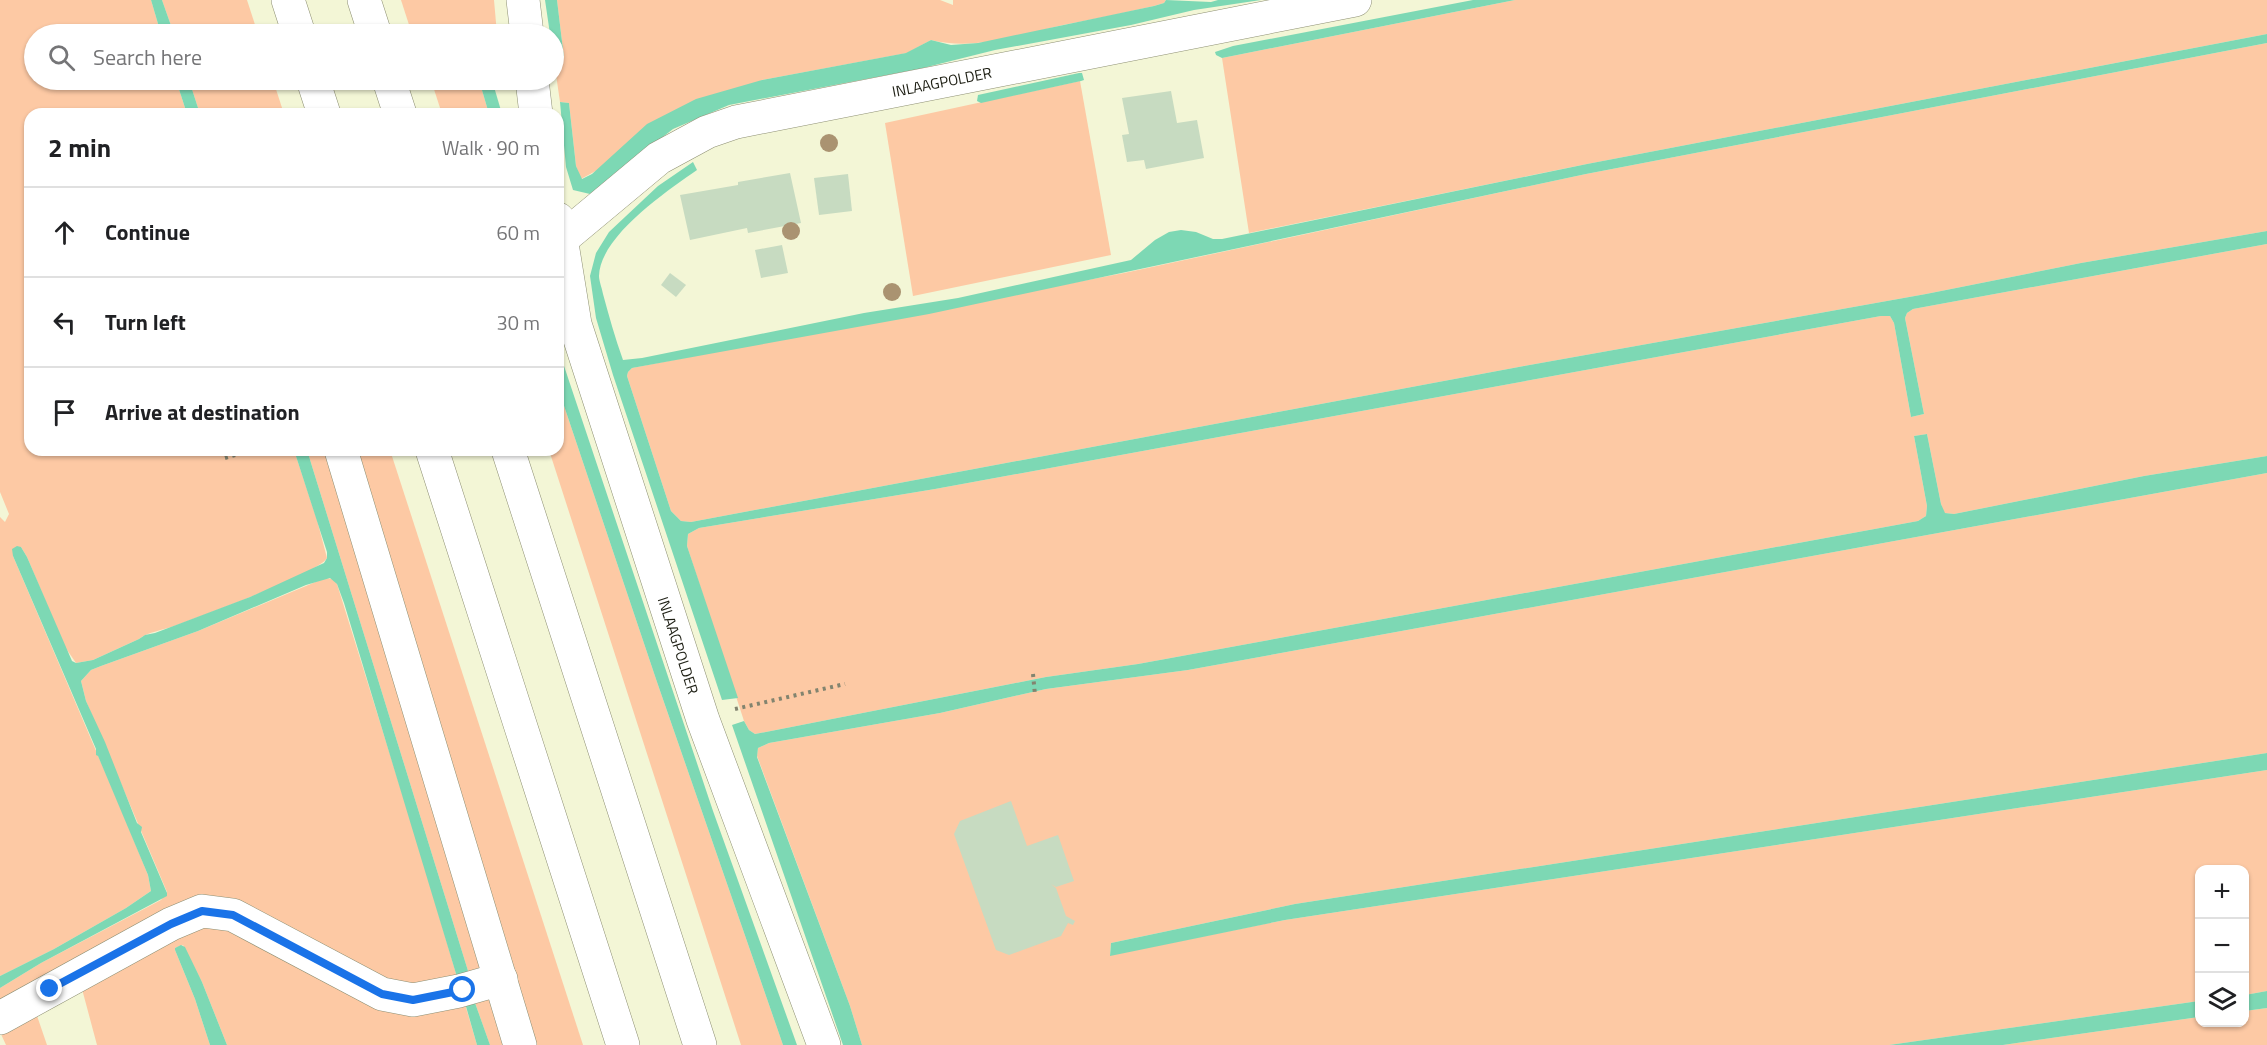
<!DOCTYPE html>
<meta charset="utf-8">
<style>
:root{--surface:#fff;--page:#f6f6f6;--text:#202124;--muted:#757577;--line:#e0e0e0}
body{margin:0;font-family:"Titillium Web",sans-serif;background:var(--page);color:var(--text)}
.controls{position:absolute;right:18px;bottom:18px;display:grid;overflow:hidden;border-radius:12px;box-shadow:0 2px 4px #0004}
.controls button{width:54px;height:54px;display:grid;place-items:center;padding:0;border:0;border-bottom:2px solid var(--line);background:var(--surface);color:var(--text);font:30px sans-serif}
.stop{position:absolute;width:18px;height:18px;margin:-14px;border:4px solid #1a73e8;border-radius:50%;background:#fff}
.stop.end{background:#1a73e8;border-color:#fff;box-shadow:0 2px 6px #0008}
.list{margin:0;padding:0;list-style:none}
h2{display:flex;justify-content:space-between;align-items:center;height:78px;margin:0;padding:0 24px;font-size:26px}
h2 small{font-size:20px;font-weight:400;color:var(--muted)}
.list li{display:grid;grid-template-columns:39px 1fr auto;gap:18px;align-items:center;box-sizing:border-box;height:90px;padding:0 24px;border-top:2px solid var(--line)}
.list b{display:block;font-size:22px;white-space:nowrap}
.list em{font-size:20px;font-style:normal;color:var(--muted)}
.icon{flex:none;width:33px;height:33px;fill:none;stroke:currentColor;stroke-width:2;stroke-linecap:round;stroke-linejoin:round}
.map{position:relative;flex:none;width:2267px;height:1045px;overflow:hidden}
.search{position:absolute;background:var(--surface);box-shadow:0 2px 4px #0004;left:24px;top:24px;width:540px;height:66px;display:flex;align-items:center;gap:15px;box-sizing:border-box;padding:0 21px;border-radius:33px;color:var(--muted);font-size:22px}
.panel{position:absolute;background:var(--surface);box-shadow:0 2px 4px #0004;left:24px;top:108px;width:540px;height:348px;border-radius:18px}
.map>svg:first-child{display:block}
.green{fill:#fdc9a4}
.water{fill:#7dd8b4}
.building{fill:#c7dbc1}
.lines{fill:none;stroke-linecap:round;stroke-linejoin:round}
.minor-casing{stroke:#8d8f73;stroke-width:34}
.highway-casing{stroke:#8d8f73;stroke-width:34}
.path{stroke:#82846f;stroke-width:4;stroke-dasharray:3 4.5;stroke-linecap:butt}
.minor{stroke:#fff;stroke-width:33}
.highway{stroke:#fff;stroke-width:33}
.tree{fill:#aa9371}
.route{stroke:#1a73e8;stroke-width:8}
.labels{text-anchor:middle;dominant-baseline:central;stroke-width:4.5;stroke-linejoin:round;paint-order:stroke}
.street-label{font-size:15px;fill:#1c1d12;stroke:#fff}
</style>
<div class="map">
<svg width="2267" height="1045" viewBox="0 0 2267 1045">
<rect width="100%" height="100%" fill="#f3f6d6"/>
<g class="green">
<path d="M 0,0 L 151,0 L 161,34 L 34,34 L 34,80 L 176,80 L 187,114 L 30,114 L 30,450 L 294,450 L 317,520 L 327,558 C 318,574 198,617 174,626 C 163,630 148,632 139,639 L 93,660 L 76,663 L 65,647 L 27,557 L 21,547 L 13,549 L 13,556 L 123,814 L 148,875 L 151,891 L 126,908 L 54,949 L 0,976 L 0,517 L 5,522 L 9,514 L 0,492 Z"/>
<polygon points="162,0 247,0 258,34 174,34"/>
<polygon points="401,0 494,0 497,34 412,34"/>
<path d="M 557,0 L 940,0 L 953,5 L 953,0 L 1166,0 L 1164,3 L 1154,6 C 1124,13 1094,19 1063,25 C 1020,35 975,51 931,40 L 907,53 L 762,80 L 581,179 L 576,166 L 569,103 L 560,102 L 554,61 L 564,58 Z"/>
<polygon points="1515,0 2267,0 2267,34 1587,164 1249,233 1222,58"/>
<polygon points="2267,43 2267,231 2081,263 1926,294 1524,366 691,522 681,521 671,511 627,376 628,372 632,368 1124,273 1586,174"/>
<polygon points="189,80 273,80 284,114 200,114"/>
<polygon points="431,80 479,80 489,114 442,114"/>
<polygon points="1080,81 1111,255 913,296 885,123"/>
<polygon points="2267,244 2267,456 2144,476 1954,514 1944,513 1941,504 1927,434 1914,436 1927,506 1926,516 1918,521 1138,664 1046,677 755,734 749,730 744,721 687,546 688,534 699,528 935,489 1881,316 1890,316 1894,323 1911,417 1924,414 1905,318 1907,313 1913,309"/>
<polygon points="558,388 657,682 783,1045 741,1045 549,450 558,450"/>
<polygon points="307,450 334,450 510,1045 490,1045 474,1000 469,974"/>
<polygon points="350,450 390,450 583,1045 532,1045"/>
<polygon points="2267,473 2267,753 1295,904 1111,943 1110,955 1285,920 2267,770 2267,991 2245,995 2244,870 2200,870 2199,1001 1889,1045 862,1045 850,1006 757,756 758,748 769,743 940,713 1046,689 1188,670"/>
<polygon points="325,578 334,579 337,584 420,851 477,1045 227,1045 202,982 183,945 175,948 175,950 195,999 210,1045 97,1045 82,989 34,1007 47,1045 6,1045 0,1032 0,988 41,963 161,900 167,892 86,701 81,681 91,670 101,666 198,631"/>
<polygon points="2267,1008 2267,1045 2003,1045 2199,1017 2200,1022 2244,1022 2245,1011"/>
</g>
<g class="water">
<polygon points="151,0 162,0 174,34 161,34"/>
<polygon points="545,0 557,0 564,58 554,61 554,34 550,34"/>
<polygon points="1166,0 1211,2 1218,0 1261,0 1194,10 1131,25 995,50 919,69 729,105 673,129 590,194 573,190 566,167 560,102 569,103 576,166 582,179 592,174 647,124 696,99 762,80 906,53 931,40 951,45 978,43 1154,6 1164,3"/>
<polygon points="1473,0 1515,0 1222,58 1216,55 1215,52 1233,46"/>
<path d="M 2267,34 L 2267,43 L 1586,174 L 929,314 L 632,368 L 628,372 L 627,376 L 671,511 L 681,521 L 691,522 L 1524,366 L 1926,294 L 2081,263 L 2267,231 L 2267,244 L 1913,309 L 1907,313 L 1905,318 L 1924,414 L 1911,417 L 1894,323 L 1890,316 L 1881,316 L 935,489 L 699,528 L 688,534 L 687,546 L 738,698 L 722,700 L 613,375 L 596,318 L 590,276 L 596,253 L 609,232 L 658,186 L 693,162 L 697,170 C 667,191 600,236 599,276 C 599,281 602,288 603,294 C 609,316 615,338 623,360 L 642,358 L 864,313 L 958,298 L 1131,260 L 1155,240 L 1169,232 L 1181,230 L 1196,232 L 1213,239 L 1222,239 L 1587,164 Z"/>
<polygon points="1079,73 1082,73 1084,80 1081,81 981,103 977,101 978,95"/>
<polygon points="176,80 189,80 200,114 187,114"/>
<polygon points="479,80 492,80 502,114 489,114"/>
<polygon points="558,348 713,811 797,1045 783,1045 657,682 558,388"/>
<polygon points="1927,434 1941,504 1945,513 1954,514 2144,476 2267,456 2267,473 1188,670 1046,689 940,713 769,743 758,748 757,757 850,1006 862,1045 843,1045 732,725 744,721 749,730 755,734 1046,677 1138,664 1918,521 1926,516 1927,506 1914,436"/>
<polygon points="294,450 307,450 469,974 457,977 344,603 337,584 330,578 306,585 198,631 101,666 91,670 81,681 86,701 105,742 137,823 142,827 141,832 167,893 167,896 41,963 0,988 0,976 54,949 126,908 151,891 148,875 98,756 96,755 96,749 13,556 12,549 17,546 21,547 27,557 72,661 76,663 93,660 139,639 145,635 155,633 250,597 324,563 327,558 327,552"/>
<polygon points="2267,753 2267,770 1285,920 1110,956 1111,943 1295,904"/>
<polygon points="181,945 185,947 202,982 227,1045 210,1045 195,999 175,950 175,948"/>
<polygon points="2267,991 2267,1008 2245,1011 2245,995"/>
<polygon points="474,1000 490,1045 477,1045 465,1003"/>
<polygon points="2199,1001 2199,1017 2003,1045 1889,1045"/>
</g>
<g class="building">
<polygon points="1171,91 1177,123 1197,120 1204,158 1146,169 1144,160 1127,162 1122,135 1129,134 1122,98"/>
<polygon points="790,173 801,223 748,233 747,228 690,240 680,195 738,185 738,182"/>
<polygon points="848,174 852,211 819,215 814,178"/>
<polygon points="782,245 788,273 761,278 755,250"/>
<polygon points="670,273 686,285 676,297 661,285"/>
<polygon points="1011,801 1027,846 1058,835 1074,881 1056,887 1051,884 1056,888 1066,916 1075,921 1073,925 1068,923 1061,936 1009,955 996,950 954,834 960,821"/>
</g>
<g class="lines">
<defs>
<g id="minor">
<polyline points="523,0 527,34"/>
<polyline points="532,80 536,114"/>
<path id="s1" d="M 558,219 L 575,324 L 703,720 L 824,1045"/>
<path id="s2" d="M 563,238 L 659,158 L 707,132 L 736,122 L 1355,0"/>
<polyline points="341,450 520,1045"/>
<polyline points="0,1018 171,924 202,911 233,915 382,994 413,1000 459,991 501,979"/>
</g>
<g id="highway">
<polyline points="288,0 299,34"/>
<polyline points="364,0 375,34"/>
<polyline points="313,80 324,114"/>
<polyline points="389,80 400,114"/>
<polyline points="432,450 623,1045"/>
<polyline points="508,450 700,1045"/>
</g>
</defs>
<use href="#minor" class="minor-casing"/>
<use href="#highway" class="highway-casing"/>
<g class="path">
<polyline points="225,458 253,450"/>
<polyline points="1033,674 1035,695"/>
<polyline points="735,709 845,684"/>
</g>
<use href="#minor" class="minor"/>
<use href="#highway" class="highway"/>
</g>
<g class="tree">
<circle cx="829" cy="143" r="9"/>
<circle cx="791" cy="231" r="9"/>
<circle cx="892" cy="292" r="9"/>
</g>
<g class="lines">
<polyline class="route" points="50,989 171,924 202,911 233,915 382,994 413,1000 463,990"/>
</g>
<g class="labels">
<g class="street-label">
<text stroke="none"><textPath href="#s2" startOffset="420">INLAAGPOLDER</textPath></text>
<text stroke="none"><textPath href="#s1" startOffset="444">INLAAGPOLDER</textPath></text>
</g>
</g>
</svg>
<div class="controls">
<button>+</button>
<button>−</button>
<button><svg class="icon" aria-label="layers" viewBox="0 0 24 24"><path d="M12 4l9 5-9 5-9-5zM3 14l9 5 9-5"/></svg></button>
</div>
<div class="stop" style="left:463px;top:990px"></div>
<div class="stop end" style="left:50px;top:989px"></div>
<div class="search"><svg class="icon" aria-label="search" viewBox="0 0 24 24"><circle cx="10" cy="10" r="6"/><path d="M15 15l6 6"/></svg>Search here</div>
<section class="panel">
<h2>2 min<small>Walk · 90 m</small></h2>
<ul class="list">
<li><svg class="icon" aria-label="ahead" viewBox="0 0 24 24"><path d="M12 20V5M6 11l6-6 6 6"/></svg><div><b>Continue</b></div><em>60 m</em></li>
<li><svg class="icon" aria-label="left" viewBox="0 0 24 24"><path d="M17 20v-9H6M10 6l-5 5 5 5"/></svg><div><b>Turn left</b></div><em>30 m</em></li>
<li><svg class="icon" aria-label="arrive" viewBox="0 0 24 24"><path d="M6 21V4h12l-3 4 3 4H6"/></svg><div><b>Arrive at destination</b></div></li>
</ul>
</section>
</div>
